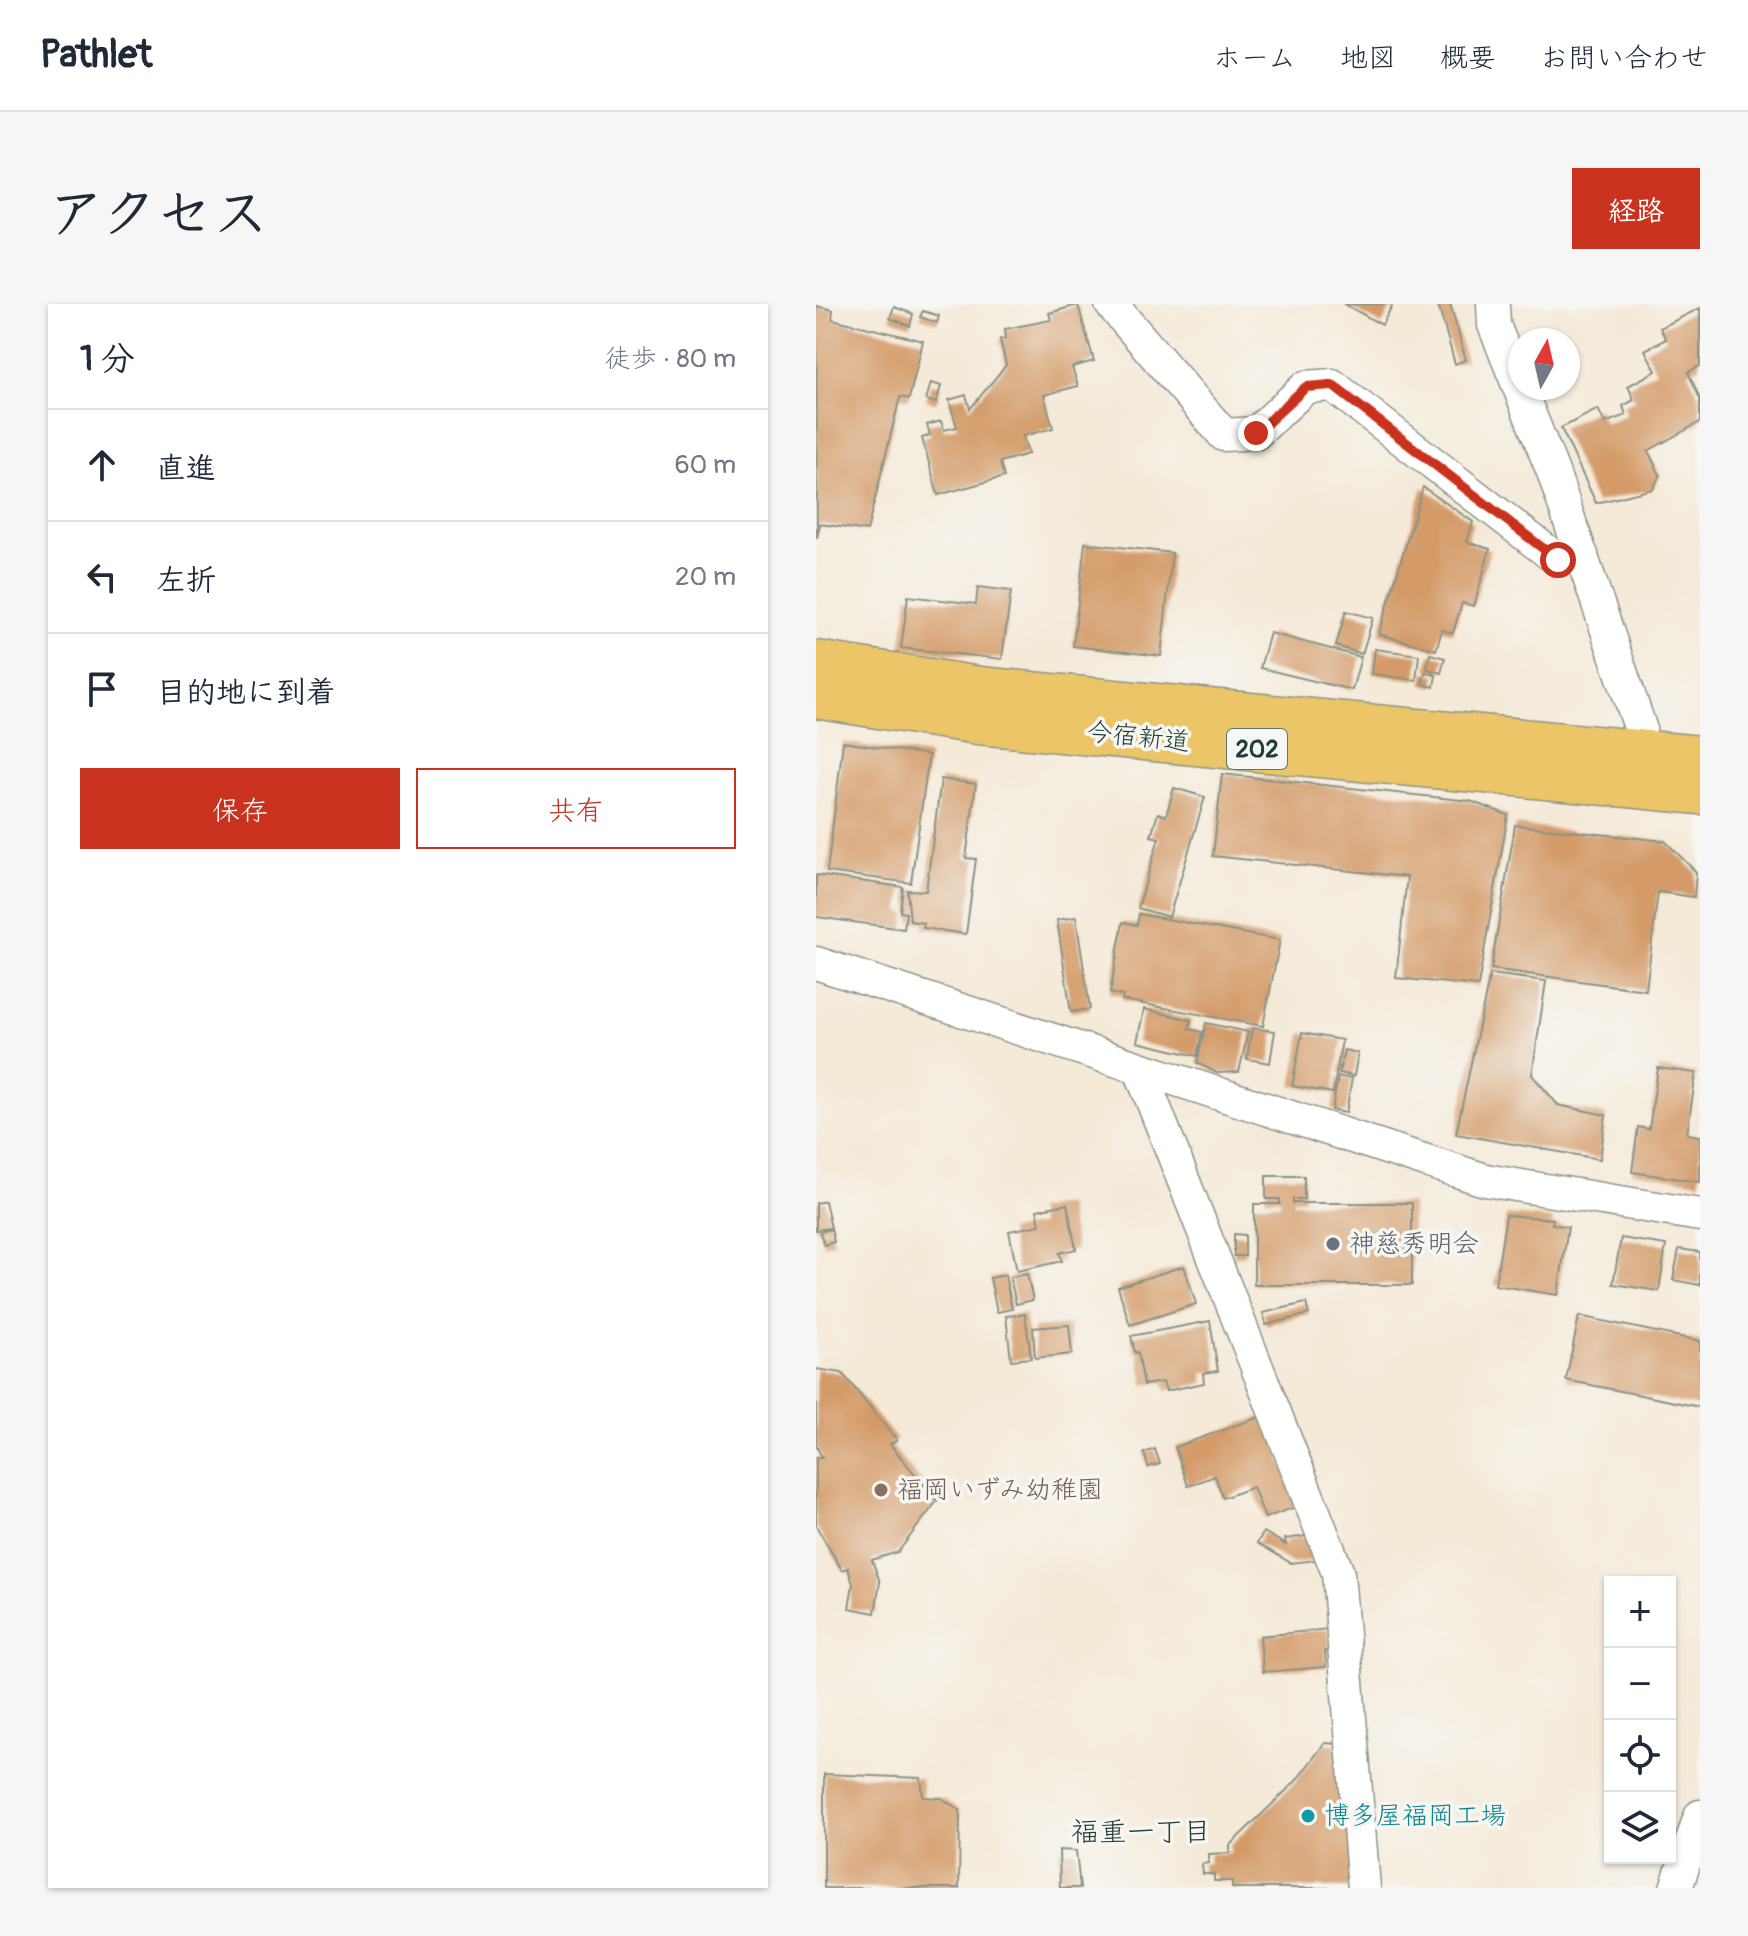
<!DOCTYPE html>
<html lang="ja">
<meta charset="utf-8">
<style>
:root{--surface:#fff;--page:#f6f6f7;--text:#1f2937;--muted:#747a83;--line:#e0e1e3;--accent:#c8321e}
body{margin:0;font-family:Pangolin,"Klee One",sans-serif;background:var(--page);color:var(--text)}
.controls{position:absolute;right:24px;bottom:24px;display:grid;overflow:hidden;border-radius:0px;box-shadow:0 2px 6px #0004}
.controls button{width:72px;height:72px;display:grid;place-items:center;padding:0;border:0;border-bottom:2px solid var(--line);background:var(--surface);color:var(--text);font:40px sans-serif}
.compass{position:absolute;left:692px;top:24px;width:72px;height:72px;border-radius:50%;background:var(--surface);box-shadow:0 2px 6px #0004;rotate:8deg}
.stop{position:absolute;width:24px;height:24px;margin:-18px;border:6px solid #c8321e;border-radius:50%;background:#fff}
.stop.end{background:#c8321e;border-color:#fff;box-shadow:0 2px 8px #0008}
.list{margin:0;padding:0;list-style:none}
h2{display:flex;justify-content:space-between;align-items:center;height:104px;margin:0;padding:0 32px;font-size:34px}
h2 small{font-size:26px;font-weight:400;color:var(--muted)}
.list li{display:grid;grid-template-columns:52px 1fr auto;gap:24px;align-items:center;box-sizing:border-box;height:112px;padding:0 32px;border-top:2px solid var(--line)}
.list b{display:block;font-size:30px;white-space:nowrap}
.list em{font-size:26px;font-style:normal;color:var(--muted)}
.actions{display:flex;gap:16px;padding:24px 32px}
.actions a{flex:1;padding:18px 0;border:2px solid var(--accent);border-radius:0px;text-align:center;font-size:28px;color:var(--accent)}
.actions .main{background:var(--accent);color:#fff}
.icon{flex:none;width:44px;height:44px;fill:none;stroke:currentColor;stroke-width:2;stroke-linecap:round;stroke-linejoin:round}
.map{position:relative;flex:none;width:884px;height:1584px;overflow:hidden;border-radius:0px}
header{display:flex;align-items:center;gap:48px;box-sizing:border-box;height:112px;padding:0 40px;background:var(--surface);border-bottom:2px solid var(--line)}
header strong{font-size:38px}
nav{display:flex;gap:44px;margin-inline-start:auto;font-size:28px}
.intro{display:flex;align-items:center;justify-content:space-between;box-sizing:border-box;height:192px;padding:0 48px}
h1{margin:0;font-size:56px}
.button{padding:20px 36px;border-radius:0px;background:var(--accent);color:#fff;font-size:28px;font-weight:700}
main{display:flex;gap:48px;padding:0 48px}
aside{flex:1;background:var(--surface);border-radius:0px;box-shadow:0 2px 6px #0004}
.map>svg:first-child{display:block}
.building{fill:#d49b69}
.lines{fill:none;stroke-linecap:round;stroke-linejoin:round}
.minor-casing{stroke:#8a9386;stroke-width:35}
.highway-casing{stroke:#8a9386;stroke-width:47}
.minor{stroke:#fff;stroke-width:32}
.highway{stroke:#edc569;stroke-width:44}
.route{stroke:#c8321e;stroke-width:10}
.worship-dot{fill:#6b7280;stroke:#f6f6f2;stroke-width:3}
.education-dot{fill:#8d6e63;stroke:#f6f6f2;stroke-width:3}
.culture-dot{fill:#0f9aa8;stroke:#f6f6f2;stroke-width:3}
.labels{text-anchor:middle;dominant-baseline:central;stroke-width:7;stroke-linejoin:round;paint-order:stroke}
.shield{fill:#f6f6f2;stroke:#60746d;stroke-width:2}
.shield-label{font-size:24px;font-weight:bold;fill:#1f3d34}
.street-label{font-size:26px;fill:#1f3d34;stroke:#f6f6f2}
.worship-label{font-size:26px;fill:#5b616d;stroke:#f6f6f2;text-anchor:start}
.education-label{font-size:26px;fill:#785e54;stroke:#f6f6f2;text-anchor:start}
.culture-label{font-size:26px;fill:#0d838f;stroke:#f6f6f2;text-anchor:start}
.neighbourhood-label{font-size:28px;fill:#1f3d34;stroke:#f6f6f2}
</style>
<header>
<strong>Pathlet</strong>
<nav><a>ホーム</a><a>地図</a><a>概要</a><a>お問い合わせ</a></nav>
</header>
<div class="intro"><h1>アクセス</h1><a class="button">経路</a></div>
<main>
<aside>
<h2>1 分<small>徒歩 · 80 m</small></h2>
<ul class="list">
<li><svg class="icon" aria-label="ahead" viewBox="0 0 24 24"><path d="M12 20V5M6 11l6-6 6 6"/></svg><div><b>直進</b></div><em>60 m</em></li>
<li><svg class="icon" aria-label="left" viewBox="0 0 24 24"><path d="M17 20v-9H6M10 6l-5 5 5 5"/></svg><div><b>左折</b></div><em>20 m</em></li>
<li><svg class="icon" aria-label="arrive" viewBox="0 0 24 24"><path d="M6 21V4h12l-3 4 3 4H6"/></svg><div><b>目的地に到着</b></div></li>
</ul>
<div class="actions"><a class="main">保存</a><a>共有</a></div>
</aside>
<div class="map">
<svg width="884" height="1584" viewBox="0 0 884 1584">
<rect width="100%" height="100%" fill="#f6f6f2"/>
<filter id="ink" filterUnits="userSpaceOnUse"><feTurbulence type="fractalNoise" baseFrequency=".0125" numOctaves="2"/><feDisplacementMap in="SourceGraphic" scale="16" xChannelSelector="R" yChannelSelector="G"/><feConvolveMatrix kernelMatrix="1 2 1 2 8 2 1 2 1" color-interpolation-filters="sRGB"/></filter>
<filter id="wash" filterUnits="userSpaceOnUse"><feTurbulence type="fractalNoise" baseFrequency=".006" numOctaves="4" result="noise"/><feDisplacementMap in="SourceGraphic" scale="32" xChannelSelector="R" yChannelSelector="G"/><feGaussianBlur stdDeviation="1.8" result="paint"/><feColorMatrix in="noise" values="0 0 0 0 0 0 0 0 0 0 0 0 0 0 0 0 0 1.4 0 .05"/><feComposite in="paint" operator="in"/></filter>
<g filter="url(#wash)">
<rect width="100%" height="100%" fill="#f5e9d7"/>
<g id="blocks">
<g class="building">
<polygon points="528,0 577,0 566,21"/>
<polygon points="622,0 634,0 650,56 639,60"/>
<polygon points="262,1 278,57 256,63 262,82 228,91 237,124 207,132 212,150 184,158 188,173 122,191 106,134 114,131 111,121 125,117 128,126 141,123 133,96 150,91 154,105 190,61 184,35 190,34 189,25 235,16 233,9"/>
<polygon points="0,2 17,6 16,15 107,37 93,95 84,93 51,227 4,220 1,234"/>
<polygon points="78,3 97,10 94,22 74,14"/>
<polygon points="884,4 884,62 872,68 884,95 884,118 832,147 844,171 837,185 780,199 745,124 782,105 789,119 810,111 807,102 818,96 812,82 840,67 829,46 850,35 844,24"/>
<polygon points="107,7 123,12 121,19 104,13"/>
<polygon points="115,79 125,82 120,99 110,96"/>
<polygon points="607,183 657,218 651,238 674,245 658,302 646,299 637,329 626,326 620,346 563,330"/>
<polygon points="269,239 356,249 345,352 257,342"/>
<polygon points="162,283 195,287 186,355 85,344 92,292 160,300"/>
<polygon points="530,307 557,314 546,350 520,342"/>
<polygon points="454,329 545,353 536,386 444,364"/>
<polygon points="559,345 603,351 600,376 556,370"/>
<polygon points="614,350 629,354 625,369 611,365"/>
<polygon points="609,368 620,371 618,383 606,380"/>
<polygon points="27,438 113,451 95,579 11,568"/>
<polygon points="406,470 654,497 692,511 662,682 580,674 591,573 397,552"/>
<polygon points="125,475 160,480 150,554 160,555 150,630 107,624 108,619 94,617 91,586 110,587"/>
<polygon points="358,484 389,493 353,613 322,604 343,534 335,532 342,509 350,512"/>
<polygon points="699,521 849,537 880,568 878,593 842,588 830,686 675,665"/>
<polygon points="0,571 87,583 84,608 90,609 88,625 0,613"/>
<polygon points="323,610 464,636 447,722 306,696 307,692 294,689 307,618 321,621"/>
<polygon points="260,613 274,705 255,708 241,616"/>
<polygon points="674,670 730,677 716,771 742,801 790,811 784,855 640,830"/>
<polygon points="328,705 375,716 373,725 386,728 381,752 321,738"/>
<polygon points="390,719 432,728 423,768 401,769 381,759"/>
<polygon points="436,724 459,727 454,759 431,755"/>
<polygon points="486,729 526,736 517,789 476,782"/>
<polygon points="528,746 542,749 538,772 523,769"/>
<polygon points="842,764 880,769 871,830 884,832 884,878 816,868 822,823 833,825"/>
<polygon points="522,773 536,774 530,809 516,806"/>
<polygon points="450,872 488,872 488,895 477,895 477,899 596,899 596,981 438,981 438,900 464,900 464,895 450,895"/>
<polygon points="9,897 15,924 0,926 0,899"/>
<polygon points="251,900 260,945 243,949 246,957 201,967 193,927 224,921 221,906"/>
<polygon points="690,911 737,915 736,920 752,923 742,991 679,981"/>
<polygon points="15,925 18,938 8,941 4,928"/>
<polygon points="418,930 429,931 429,952 418,952"/>
<polygon points="805,934 850,941 843,987 797,980"/>
<polygon points="863,945 884,948 884,981 857,976"/>
<polygon points="368,962 380,1000 314,1021 302,983"/>
<polygon points="211,970 217,996 200,1000 194,973"/>
<polygon points="189,971 196,1005 181,1008 174,974"/>
<polygon points="490,999 493,1010 450,1021 447,1009"/>
<polygon points="209,1010 215,1054 195,1056 190,1012"/>
<polygon points="763,1012 884,1037 884,1103 750,1076"/>
<polygon points="394,1017 402,1067 387,1069 388,1079 350,1087 347,1078 328,1081 322,1048 319,1049 315,1032"/>
<polygon points="253,1021 256,1050 219,1054 217,1024"/>
<polygon points="0,1065 26,1069 81,1136 74,1140 121,1197 82,1248 56,1256 64,1278 59,1309 33,1304 37,1280 32,1264 26,1266 0,1222 0,1154 6,1154 0,1141"/>
<polygon points="449,1111 482,1202 449,1214 437,1183 407,1194 399,1172 372,1182 359,1143"/>
<polygon points="339,1145 344,1160 332,1163 328,1149"/>
<polygon points="448,1228 470,1241 469,1235 497,1231 501,1256 475,1259 441,1239"/>
<polygon points="512,1325 514,1347 509,1347 510,1363 447,1368 444,1332"/>
<polygon points="509,1439 522,1440 544,1584 416,1584 416,1577 398,1577 398,1570 387,1570 386,1560 393,1559 393,1550 414,1549 414,1541 479,1478"/>
<polygon points="8,1470 105,1474 107,1493 125,1494 144,1506 143,1584 8,1584"/>
<polygon points="243,1546 260,1547 264,1584 244,1584"/>
</g>
</g>
</g>
<g filter="url(#ink)">
<use href="#blocks" fill-opacity="0" stroke="#8a9386" stroke-width="2"/>
<g class="lines">
<defs>
<g id="minor">
<polyline points="295,0 408,131 440,129 490,83 516,81 742,256 766,251"/>
<polyline points="677,0 678,21 737,168 824,423 825,447"/>
<polyline points="0,659 669,876 884,911"/>
<polyline points="324,766 522,1269 548,1584"/>
<polyline points="860,1584 884,1512"/>
</g>
<g id="highway">
<polyline points="0,359 163,385 884,454"/>
<polyline points="0,392 162,418 884,488"/>
</g>
</defs>
<use href="#minor" class="minor-casing"/>
<use href="#highway" class="highway-casing"/>
<use href="#minor" class="minor"/>
<use href="#highway" class="highway"/>
</g>
</g>
<g class="lines" filter="url(#ink)">
<polyline class="route" points="440,129 490,83 516,81 742,256"/>
</g>
<circle class="worship-dot" cx="517" cy="940" r="8"/>
<circle class="education-dot" cx="65" cy="1186" r="8"/>
<circle class="culture-dot" cx="492" cy="1512" r="8"/>
<g class="labels">
<rect class="shield" x="411" y="425" width="60" height="40" rx="6"/>
<g class="shield-label">
<text x="441" y="445">202</text>
</g>
<g class="street-label">
<text transform="translate(322 433) rotate(6)">今宿新道</text>
</g>
<g class="worship-label">
<text x="533" y="940">神慈秀明会</text>
</g>
<g class="education-label">
<text x="81" y="1186">福岡いずみ幼稚園</text>
</g>
<g class="culture-label">
<text x="508" y="1512">博多屋福岡工場</text>
</g>
<g class="neighbourhood-label">
<text x="325" y="1528">福重一丁目</text>
</g>
</g>
</svg>
<div class="controls">
<button>+</button>
<button>−</button>
<button><svg class="icon" aria-label="locate" viewBox="0 0 24 24"><circle cx="12" cy="12" r="6"/><path d="M12 2v4M12 18v4M2 12h4M18 12h4"/></svg></button>
<button><svg class="icon" aria-label="layers" viewBox="0 0 24 24"><path d="M12 4l9 5-9 5-9-5zM3 14l9 5 9-5"/></svg></button>
</div>
<svg class="compass" viewBox="-18 -18 36 36"><path d="M0-13l5 13h-10z" fill="#e53935"/><path d="M0 13l5-13h-10z" fill="#747a83"/></svg>
<div class="stop" style="left:742px;top:256px"></div>
<div class="stop end" style="left:440px;top:129px"></div>
</div>
</main>
